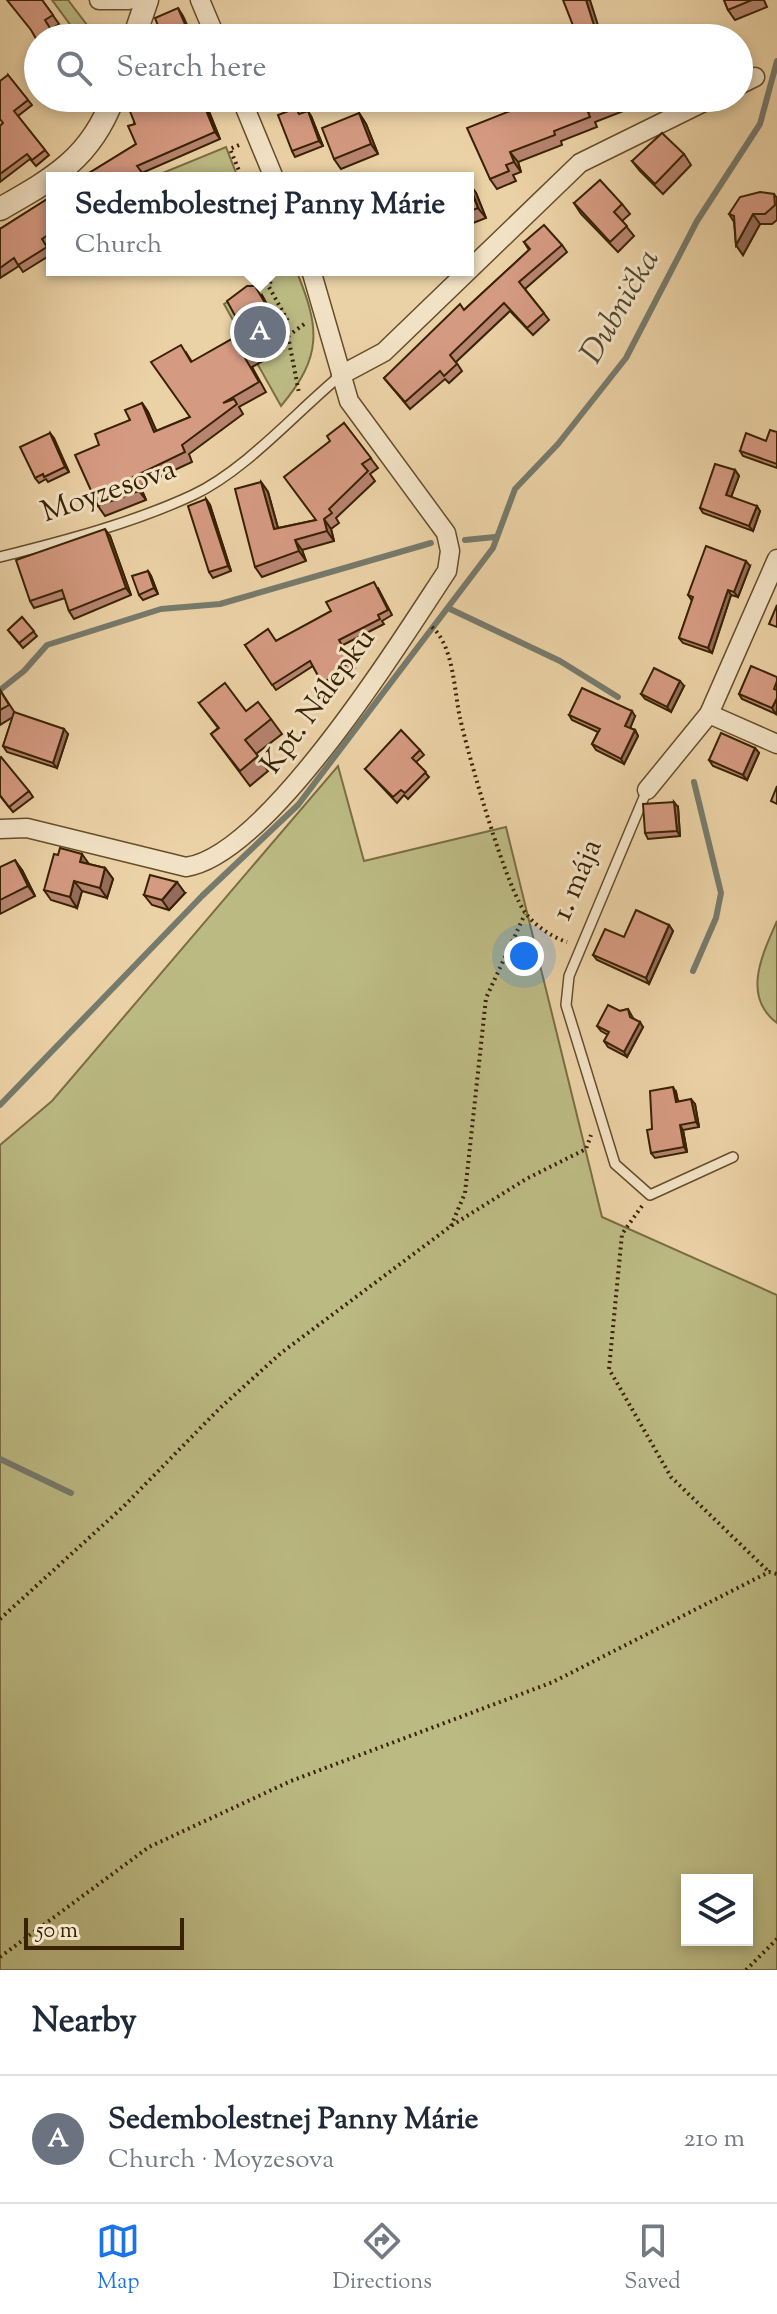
<!DOCTYPE html>
<meta charset="utf-8">
<style>
:root{--surface:#fff;--page:#f6f6f7;--text:#1f2937;--muted:#747a83;--line:#e0e1e3;--accent:#1a73e8}
body{margin:0;font-family:"Sorts Mill Goudy",serif;background:var(--page);color:var(--text)}
.controls{position:absolute;right:24px;bottom:24px;display:grid;overflow:hidden;border-radius:0px;box-shadow:0 4px 12px #0003}
.controls button{width:72px;height:72px;display:grid;place-items:center;padding:0;border:0;border-bottom:2px solid var(--line);background:var(--surface);color:var(--text);font:40px sans-serif}
.scale{position:absolute;left:24px;bottom:20px;width:160px;box-sizing:border-box;padding-left:8px;border:4px solid #392202;border-top:0;font-size:22px;line-height:28px;white-space:nowrap;color:#392202;-webkit-text-stroke:6px #f2e2c5;paint-order:stroke}
.you{position:absolute;left:524px;top:956px;width:28px;height:28px;margin:-20px;border:6px solid #fff;border-radius:50%;background:#1a73e8;box-shadow:0 0 0 12px #1a73e833}
.badge{display:grid;place-items:center;width:52px;height:52px;border-radius:50%;background:var(--accent);color:#fff;font-size:26px;font-weight:700}
.pin{position:absolute;translate:-50% -50%;border:4px solid #fff;box-shadow:0 2px 8px #0006}
.popup{position:absolute;left:46px;top:172px;width:428px;height:104px;box-sizing:border-box;display:grid;place-content:center;border-radius:0px;background:var(--surface);filter:drop-shadow(0 2px 6px #0005);font-size:26px;white-space:nowrap;color:var(--muted)}
.popup b{font-size:30px;color:var(--text)}
.popup::after{content:'';position:absolute;left:50%;top:100%;margin-left:-16px;border:16px solid transparent;border-top-color:var(--surface)}
.list{margin:0;padding:0;list-style:none}
h2{display:flex;justify-content:space-between;align-items:center;height:104px;margin:0;padding:0 32px;font-size:34px}
h2 small{font-size:26px;font-weight:400;color:var(--muted)}
.list li{display:grid;grid-template-columns:52px 1fr auto;gap:24px;align-items:center;box-sizing:border-box;height:128px;padding:0 32px;border-top:2px solid var(--line)}
.list b{display:block;font-size:30px;white-space:nowrap}
.list p{margin:0;font-size:26px;white-space:nowrap;color:var(--muted)}
.list em{font-size:26px;font-style:normal;color:var(--muted)}
.icon{flex:none;width:44px;height:44px;fill:none;stroke:currentColor;stroke-width:2;stroke-linecap:round;stroke-linejoin:round}
.map{position:relative;flex:none;width:777px;height:1970px;overflow:hidden}
.search{position:absolute;background:var(--surface);box-shadow:0 4px 12px #0003;left:24px;right:24px;top:24px;height:88px;display:flex;align-items:center;gap:20px;box-sizing:border-box;padding:0 28px;border-radius:44px;color:var(--muted);font-size:30px}
.sheet{height:232px;background:var(--surface)}
nav{display:flex;justify-content:space-around;align-items:center;box-sizing:border-box;height:112px;border-top:2px solid var(--line);background:var(--surface);font-size:22px;color:var(--muted)}
nav a{display:grid;justify-items:center;gap:4px}
nav .on{color:var(--accent)}
.map>svg:first-child{display:block}
.green{fill:#bcba83;stroke:#7a6e42;stroke-width:2;fill-rule:evenodd}
.lines{fill:none;stroke-linecap:round;stroke-linejoin:round}
.stream{stroke:#767a6c;stroke-width:6}
.service-casing{stroke:#664e2b;stroke-width:12}
.minor-casing{stroke:#664e2b;stroke-width:21}
.tertiary-casing{stroke:#664e2b;stroke-width:25}
.path{stroke:#392202;stroke-width:4;stroke-dasharray:2 4;stroke-linecap:butt}
.service{stroke:#f2e2c5;stroke-width:9}
.minor{stroke:#f2e2c5;stroke-width:18}
.tertiary{stroke:#f2e2c5;stroke-width:22}
.wall{fill:#b78470;stroke:#392202;stroke-width:2}
.shaded-wall{fill:#956c5b;stroke:#392202;stroke-width:2}
.building{fill:#d59a82;stroke:#392202;stroke-width:2}
.labels{text-anchor:middle;dominant-baseline:central;stroke-width:6;stroke-linejoin:round;paint-order:stroke}
.street-label{font-size:30px;fill:#392202;stroke:#f2e2c5}
.water-label{font-size:32px;font-style:italic;fill:#52462e;stroke:#f2e2c5}
</style>
<div class="map">
<svg width="777" height="1970" viewBox="0 0 777 1970">
<rect width="100%" height="100%" fill="#ebd2a6"/>
<filter id="stains"><feTurbulence type="fractalNoise" baseFrequency=".0025" numOctaves="4"/><feColorMatrix values="0 0 0 0 .2 0 0 0 0 .09 0 0 0 0 .02 0 0 0 .5 -.17"/></filter>
<radialGradient id="worn" r=".72"><stop offset=".6" stop-color="#630" stop-opacity="0"/><stop offset="1" stop-color="#630" stop-opacity=".3"/></radialGradient>
<g class="green">
<polygon points="52,0 68,0 97,38 80,38"/>
<polygon points="226,147 238,178 161,178 160,174"/>
<path d="M 277,270 L 296,270 C 320,328 323,356 281,406 L 224,304 Z"/>
<path d="M 338,766 L 364,861 L 506,827 L 602,1217 L 777,1295 L 777,1970 L 0,1970 L 0,1145 L 52,1101 ZM 687,1880 L 747,1880 L 747,1940 L 687,1940 Z"/>
<path d="M 777,921 L 777,1023 C 741,996 763,953 777,921 Z"/>
</g>
<g class="lines">
<g class="stream">
<polyline points="465,540 495,537"/>
<polyline points="448,608 560,661 618,697"/>
<polyline points="0,690 24,671 47,645 161,609 220,604 431,543"/>
<polyline points="693,971 716,918 721,893 694,782"/>
<polyline points="0,1105 202,896 298,805 493,548 515,489 558,444 626,358 697,221 760,124 777,61"/>
<polyline points="0,1459 71,1493"/>
</g>
<defs>
<g id="service">
<path d="M 0,557 C 64,541 133,523 193,495 C 246,470 295,413 341,375"/>
<polyline points="647,790 569,976 566,1005 615,1164 650,1195 733,1157"/>
</g>
<g id="minor">
<polyline points="99,0 129,0"/>
<polyline points="200,0 216,38"/>
<polyline points="739,85 755,77"/>
<polyline points="241,98 274,178"/>
<polyline points="341,375 384,352 580,163 712,98"/>
<polyline points="709,714 777,744"/>
<polyline points="647,790 709,714 777,559"/>
<path d="M 0,829 L 27,828 L 186,867 C 268,855 400,642 447,571 L 450,551 L 446,533 L 349,401 L 311,270"/>
</g>
<g id="tertiary">
<polyline points="134,38 147,0"/>
<path d="M 0,209 C 53,179 91,158 113,98"/>
</g>
</defs>
<use href="#service" class="service-casing"/>
<use href="#minor" class="minor-casing"/>
<use href="#tertiary" class="tertiary-casing"/>
<g class="path">
<polyline points="239,145 230,149 242,178"/>
<polyline points="274,270 269,287 289,323 277,330 282,340"/>
<polyline points="288,336 299,393"/>
<polyline points="288,336 307,322"/>
<path d="M 432,627 C 454,647 454,690 460,718 C 468,754 507,892 527,915 C 537,927 552,937 567,942"/>
<polyline points="642,1206 622,1234 609,1369 671,1477 769,1572"/>
<polyline points="451,1226 465,1193 486,998 525,914"/>
<polyline points="0,1619 124,1506 220,1408 281,1353 451,1226 526,1179 586,1149 591,1135"/>
<polyline points="0,1957 149,1847 291,1781 553,1682 769,1572 777,1574"/>
<polyline points="746,1970 777,1939"/>
</g>
<use href="#service" class="service"/>
<use href="#minor" class="minor"/>
<use href="#tertiary" class="tertiary"/>
</g>
<g class="wall">
<polygon points="42,0 59,24 51,29 57,38 38,38"/>
<polygon points="724,0 764,0 767,7 735,20 728,10"/>
<polygon points="8,75 32,105 18,116 49,155 36,166 30,159 0,182 0,126 3,123"/>
<polygon points="132,98 218,98 218,99 206,104 220,139 142,173 81,178 136,144"/>
<polygon points="537,98 636,98 639,105 595,122 597,127 561,141 562,145 518,162 521,172 513,175 516,181 497,189 490,179 538,100"/>
<polygon points="359,113 366,124 378,154 341,169 334,159"/>
<polygon points="300,114 311,116 323,146 295,157 292,151"/>
<polygon points="684,154 691,165 663,194 640,171 632,161"/>
<polygon points="468,183 476,193 486,218 468,225"/>
<polygon points="774,194 777,198 777,220 772,224 760,224 743,255 736,245 734,222 729,214"/>
<polygon points="52,196 52,243 47,246 52,254 23,272 19,266 0,278 0,229"/>
<polygon points="574,203 622,204 630,214 622,221 634,236 618,252 581,214"/>
<polygon points="524,242 562,245 567,252 525,289 549,320 533,335 510,311 456,362 462,371 449,383 445,379 410,409 384,378 464,310 529,250"/>
<polygon points="262,295 277,323 272,327 283,350 252,367 266,392 239,407 243,414 189,454 192,462 140,486 146,500 105,516 98,506 99,445 130,420 142,403 148,412 156,431 190,417 187,354 192,362 244,332"/>
<polygon points="344,423 378,468 370,474 375,481 336,518 339,523 331,529 334,541 302,550 306,561 262,577 255,567 261,482 268,492 278,528 316,520 330,441"/>
<polygon points="777,432 777,468 743,456 740,451 766,441"/>
<polygon points="50,433 69,472 48,482 46,479 39,483 35,478"/>
<polygon points="735,470 739,476 731,497 760,511 753,531 703,513 700,508"/>
<polygon points="206,499 210,505 231,571 213,578 209,572"/>
<polygon points="110,536 131,595 74,619 69,611 65,598 34,608 30,601"/>
<polygon points="750,566 738,597 731,595 712,653 683,643 679,638 692,601 688,595"/>
<polygon points="148,571 151,576 158,594 143,600 139,595"/>
<polygon points="378,588 392,615 382,621 384,624 343,645 355,668 345,673 347,677 325,689 313,666 276,690 245,645 276,641"/>
<polygon points="22,617 37,636 23,648 8,630"/>
<polygon points="777,677 777,711 776,714 742,699 739,694"/>
<polygon points="684,686 671,712 645,699 641,694"/>
<polygon points="0,690 15,713 68,734 57,768 7,752 3,746 13,717 0,725"/>
<polygon points="199,703 246,711 271,719 282,734 256,754 268,771 250,786 211,734 218,728"/>
<polygon points="569,715 635,716 630,728 635,730 638,736 624,764 596,750 592,744 598,732 572,720"/>
<polygon points="755,748 759,753 747,780 713,766 709,760"/>
<polygon points="420,750 424,755 416,762 429,777 408,799 404,795 397,803 365,769"/>
<polygon points="29,791 33,797 13,812 0,796"/>
<polygon points="678,807 680,836 648,839 645,833"/>
<polygon points="89,864 105,868 113,879 107,898 82,891 77,908 51,900 44,890"/>
<polygon points="0,867 22,870 35,896 0,914"/>
<polygon points="185,893 169,910 152,905 144,895"/>
<polygon points="669,925 673,931 649,984 597,960 593,955 624,937"/>
<polygon points="628,1009 633,1018 643,1027 627,1057 608,1047 604,1041 608,1035 601,1031 597,1026 620,1011"/>
<polygon points="676,1092 678,1101 695,1104 699,1127 683,1130 687,1152 655,1158 651,1153 652,1129"/>
</g>
<g class="shaded-wall">
<polygon points="586,0 590,0 602,38 598,38"/>
<polygon points="178,8 183,16 193,38 191,38"/>
<polygon points="202,98 206,104 220,139 215,132"/>
<polygon points="308,111 311,116 323,146 319,141"/>
<polygon points="359,113 366,124 378,154 371,144"/>
<polygon points="510,152 518,162 521,172 514,162"/>
<polygon points="469,183 476,193 486,218 478,208"/>
<polygon points="753,214 760,224 743,255 736,245"/>
<polygon points="266,318 272,327 283,350 276,341"/>
<polygon points="142,403 148,412 161,441 154,432"/>
<polygon points="50,433 54,438 69,472 65,467"/>
<polygon points="735,470 739,476 730,500 726,495"/>
<polygon points="133,477 140,486 146,500 139,491"/>
<polygon points="261,482 268,492 281,539 274,529"/>
<polygon points="206,499 210,505 231,571 228,566"/>
<polygon points="757,506 760,511 753,531 749,526"/>
<polygon points="324,519 331,529 334,541 327,531"/>
<polygon points="105,529 110,536 131,595 126,588"/>
<polygon points="295,540 302,550 306,561 299,551"/>
<polygon points="746,561 750,566 738,597 734,592"/>
<polygon points="148,571 151,576 158,594 154,588"/>
<polygon points="728,590 731,595 712,653 708,648"/>
<polygon points="680,681 684,686 671,712 667,707"/>
<polygon points="777,698 777,711 776,714 772,708"/>
<polygon points="632,711 635,716 629,731 625,726"/>
<polygon points="64,729 68,734 57,768 53,763"/>
<polygon points="635,730 638,736 624,764 621,759"/>
<polygon points="755,748 759,753 747,780 743,775"/>
<polygon points="674,802 678,807 680,836 677,831"/>
<polygon points="82,854 89,864 80,862"/>
<polygon points="15,860 22,870 35,896 28,886"/>
<polygon points="105,868 113,879 107,898 100,888"/>
<polygon points="74,881 82,891 77,908 70,897"/>
<polygon points="177,882 185,893 169,910 162,900"/>
<polygon points="669,925 673,931 649,984 646,978"/>
<polygon points="640,1022 643,1027 627,1057 624,1052"/>
<polygon points="673,1087 676,1092 679,1107 676,1102"/>
<polygon points="691,1099 695,1104 699,1127 696,1122"/>
<polygon points="680,1125 683,1130 687,1152 684,1147"/>
</g>
<g class="building">
<polygon points="7,0 42,0 53,15 45,20 56,38 38,38 38,42 31,30"/>
<polygon points="563,0 586,0 598,38 578,38"/>
<polygon points="724,0 752,0 728,10"/>
<polygon points="178,8 191,38 163,38 155,18"/>
<polygon points="8,75 28,100 14,111 45,150 32,160 27,154 0,174 0,126 3,123 0,119 0,81"/>
<polygon points="132,98 201,98 215,132 137,166 146,178 81,178 136,144 128,126 135,124 126,101"/>
<polygon points="537,98 623,98 588,112 590,117 554,131 555,135 510,152 514,162 506,165 509,171 490,179 467,128 538,100"/>
<polygon points="296,108 299,114 308,111 319,141 292,151 278,115"/>
<polygon points="359,113 371,144 334,159 322,128"/>
<polygon points="662,133 684,154 655,184 632,161"/>
<polygon points="600,180 622,204 614,212 627,226 610,242 574,203"/>
<polygon points="468,183 478,208 468,212"/>
<polygon points="760,192 774,194 775,205 765,214 753,214 736,245 734,216 729,214 740,197"/>
<polygon points="52,196 52,232 42,239 47,247 18,265 14,258 0,268 0,229"/>
<polygon points="544,225 562,245 519,282 544,313 527,328 504,303 450,355 457,364 444,376 440,371 405,402 384,378 460,304 464,310 530,249 524,242"/>
<polygon points="247,286 255,286 271,313 266,318 276,341 245,358 259,382 223,403 234,399 237,404 182,445 185,452 133,477 139,491 98,506 75,455 99,445 95,434 130,420 125,410 142,403 154,432 190,417 151,362 181,345 191,362 244,332 227,301"/>
<polygon points="344,423 371,458 362,464 368,471 329,509 332,513 324,519 327,531 295,540 299,551 255,567 235,489 261,482 274,529 316,520 284,477 330,441 327,436"/>
<polygon points="770,430 777,432 777,464 740,451 746,433 766,441"/>
<polygon points="50,433 65,467 44,477 43,474 35,478 20,447"/>
<polygon points="715,464 735,470 726,495 757,506 749,526 700,508"/>
<polygon points="206,499 228,566 209,572 188,506"/>
<polygon points="105,529 126,588 69,611 62,590 30,601 16,560"/>
<polygon points="706,546 746,561 734,592 728,590 708,648 679,638 693,597 688,595"/>
<polygon points="148,571 154,588 139,595 132,576"/>
<polygon points="374,582 388,610 378,615 380,619 339,640 351,662 341,668 343,672 322,683 310,661 272,685 245,645 268,629 276,641 331,611 326,602"/>
<polygon points="777,605 777,627 769,624"/>
<polygon points="22,617 34,631 19,643 8,630"/>
<polygon points="751,666 777,677 777,681 774,689 777,690 777,698 772,708 739,694"/>
<polygon points="654,668 680,681 667,707 641,694"/>
<polygon points="225,683 246,711 258,702 271,719 245,740 258,756 240,771 211,734 219,728 199,703"/>
<polygon points="582,688 632,711 625,726 635,730 621,759 592,744 600,729 569,715"/>
<polygon points="0,690 9,705 0,710"/>
<polygon points="14,712 64,729 53,763 3,746"/>
<polygon points="401,730 420,750 412,758 426,772 405,793 401,790 393,797 365,769"/>
<polygon points="721,733 755,748 743,775 709,760"/>
<polygon points="1,757 29,791 9,807 0,795 0,758"/>
<polygon points="777,786 777,804 771,801"/>
<polygon points="674,802 677,831 645,833 643,804"/>
<polygon points="60,848 82,854 80,862 105,868 100,888 74,881 70,897 44,890 54,854 58,855"/>
<polygon points="15,860 28,886 0,900 0,867"/>
<polygon points="150,875 177,882 162,900 144,895"/>
<polygon points="636,910 669,925 646,978 593,955 605,929 624,937"/>
<polygon points="608,1005 620,1011 628,1009 630,1017 640,1022 624,1052 604,1041 609,1032 597,1026"/>
<polygon points="673,1087 676,1102 691,1099 696,1122 680,1125 684,1147 651,1153 647,1130 652,1129 650,1091"/>
</g>
<g class="labels">
<g class="street-label">
<text transform="translate(109 492) rotate(-19)">Moyzesova</text>
<text transform="translate(319 702) rotate(-54)">Kpt. Nálepku</text>
<text transform="translate(578 880) rotate(-67)">1. mája</text>
</g>
<g class="water-label">
<text transform="translate(621 307) rotate(-60)">Dubnička</text>
</g>
</g>
<rect width="100%" height="100%" filter="url(#stains)"/>
<rect width="100%" height="100%" fill="url(#worn)"/>
</svg>
<div class="controls">
<button><svg class="icon" aria-label="layers" viewBox="0 0 24 24"><path d="M12 4l9 5-9 5-9-5zM3 14l9 5 9-5"/></svg></button>
</div>
<div class="scale">50 m</div>
<div class="you"></div>
<div class="pin badge" style="left:260px;top:332px;background:#6b7280">A</div>
<div class="popup"><b>Sedembolestnej Panny Márie</b>Church</div>
<div class="search"><svg class="icon" aria-label="search" viewBox="0 0 24 24"><circle cx="10" cy="10" r="6"/><path d="M15 15l6 6"/></svg>Search here</div>
</div>
<section class="sheet">
<h2>Nearby<small></small></h2>
<ul class="list">
<li><span class="badge" style="background:#6b7280">A</span><div><b>Sedembolestnej Panny Márie</b><p>Church · Moyzesova</p></div><em>210 m</em></li>
</ul>
</section>
<nav>
<a class="on"><svg class="icon" aria-label="map" viewBox="0 0 24 24"><path d="M3 6l6-2 6 2 6-2v14l-6 2-6-2-6 2zM9 4v14M15 6v14"/></svg>Map</a>
<a><svg class="icon" aria-label="directions" viewBox="0 0 24 24"><path d="M12 3l9 9-9 9-9-9zM9 14v-3h6M13 9l2 2-2 2"/></svg>Directions</a>
<a><svg class="icon" aria-label="saved" viewBox="0 0 24 24"><path d="M7 4h10v16l-5-4-5 4z"/></svg>Saved</a>
</nav>
